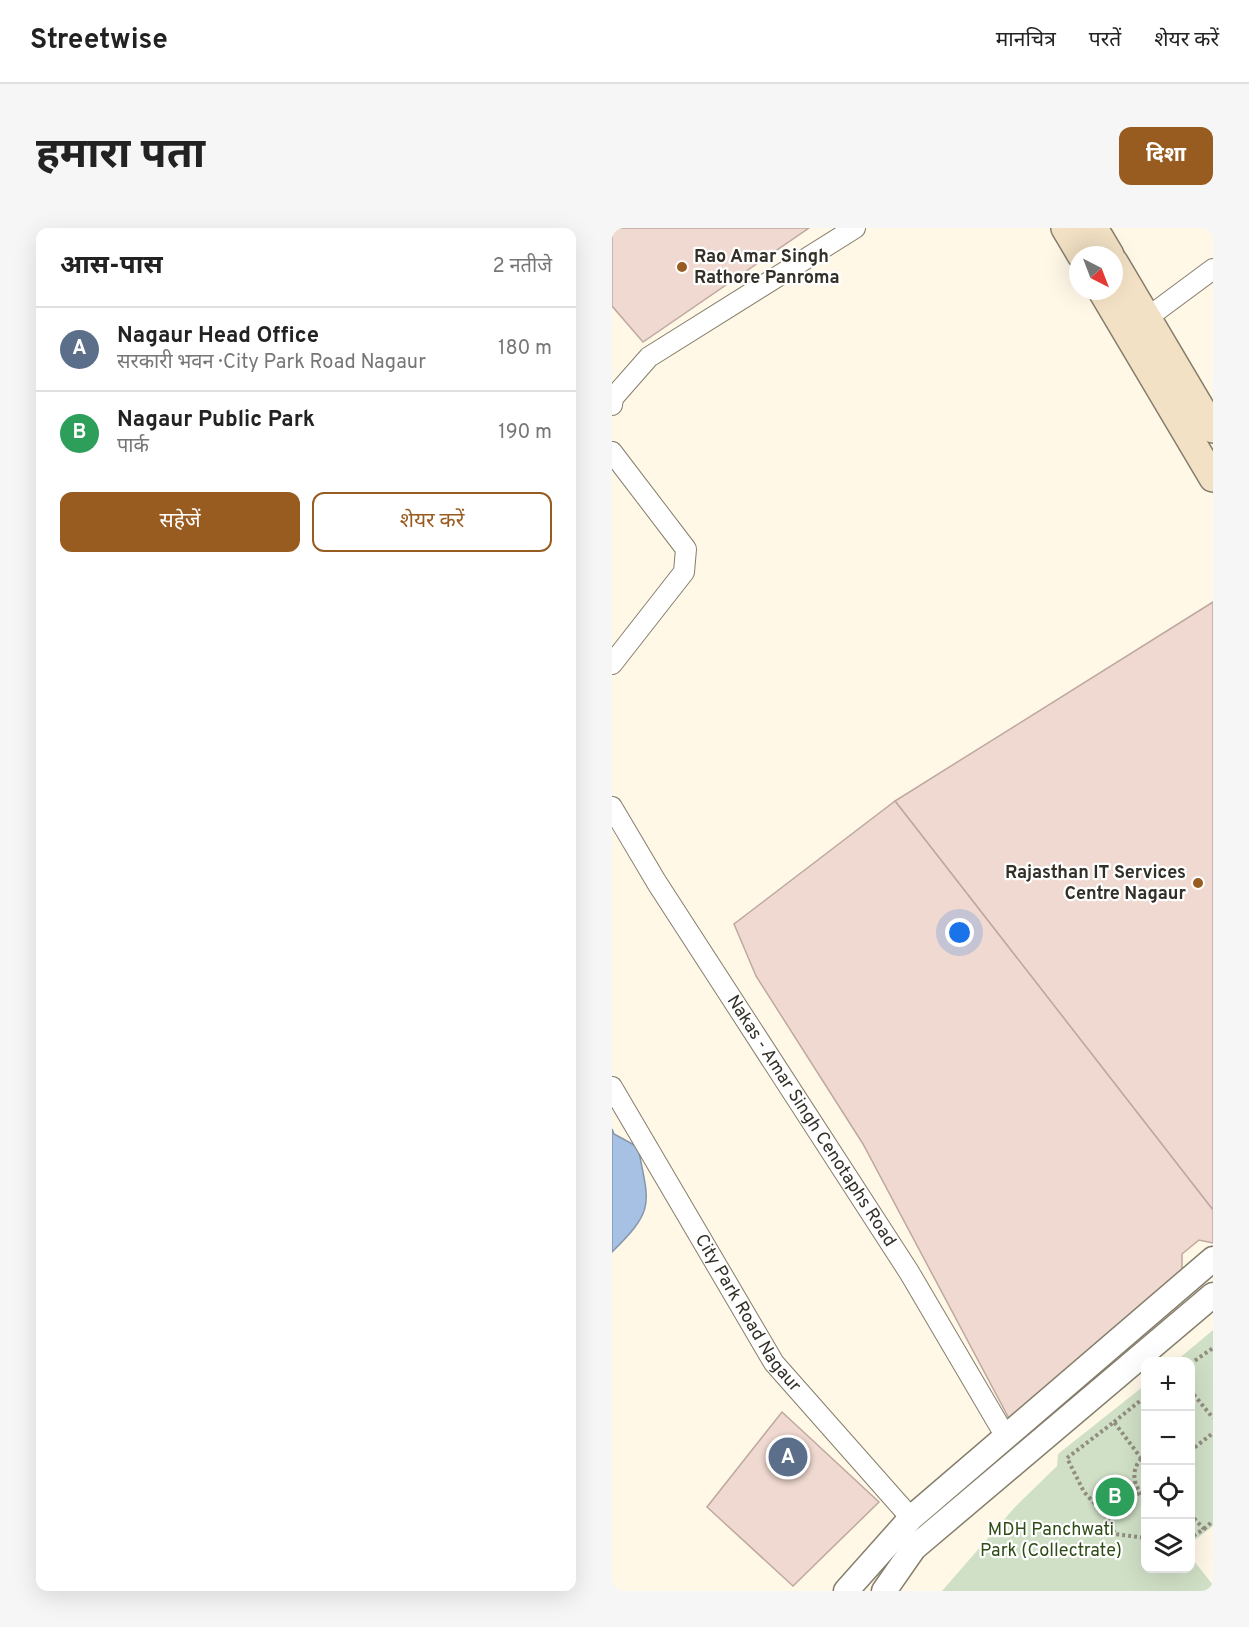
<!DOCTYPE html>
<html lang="hi">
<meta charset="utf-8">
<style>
:root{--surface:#fff;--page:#f6f6f6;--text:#222;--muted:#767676;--line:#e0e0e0;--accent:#995c20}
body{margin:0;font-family:Overpass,"Noto Sans Devanagari",sans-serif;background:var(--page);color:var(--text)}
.controls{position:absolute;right:18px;bottom:18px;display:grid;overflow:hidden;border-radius:12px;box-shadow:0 6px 24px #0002}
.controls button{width:54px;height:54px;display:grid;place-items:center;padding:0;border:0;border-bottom:2px solid var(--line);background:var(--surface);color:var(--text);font:30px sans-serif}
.compass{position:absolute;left:457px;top:18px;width:54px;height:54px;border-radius:50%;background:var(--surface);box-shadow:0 6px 24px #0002;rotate:138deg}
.you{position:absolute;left:348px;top:705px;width:21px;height:21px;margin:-15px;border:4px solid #fff;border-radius:50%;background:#1a73e8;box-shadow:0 0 0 9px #1a73e833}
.badge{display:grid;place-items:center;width:39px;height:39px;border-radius:50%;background:var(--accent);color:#fff;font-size:20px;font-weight:700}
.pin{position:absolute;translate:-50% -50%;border:3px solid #fff;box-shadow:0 2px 6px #0006}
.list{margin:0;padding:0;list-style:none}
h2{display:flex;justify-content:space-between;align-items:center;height:78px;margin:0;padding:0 24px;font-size:26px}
h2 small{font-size:20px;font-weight:400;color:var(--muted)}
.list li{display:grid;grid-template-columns:39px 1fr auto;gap:18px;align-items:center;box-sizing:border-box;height:84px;padding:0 24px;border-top:2px solid var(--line)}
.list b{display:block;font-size:22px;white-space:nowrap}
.list p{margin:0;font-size:20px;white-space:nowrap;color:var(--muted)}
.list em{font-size:20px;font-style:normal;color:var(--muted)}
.actions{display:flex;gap:12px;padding:18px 24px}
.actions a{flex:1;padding:14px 0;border:2px solid var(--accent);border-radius:12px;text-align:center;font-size:21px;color:var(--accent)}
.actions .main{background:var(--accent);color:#fff}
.icon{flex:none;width:33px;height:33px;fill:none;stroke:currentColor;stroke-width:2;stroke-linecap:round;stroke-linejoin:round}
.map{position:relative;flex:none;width:601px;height:1363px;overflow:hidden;border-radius:12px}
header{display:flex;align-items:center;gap:36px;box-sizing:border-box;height:84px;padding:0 30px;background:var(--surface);border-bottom:2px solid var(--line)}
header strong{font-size:28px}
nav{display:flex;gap:33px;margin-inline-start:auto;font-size:21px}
.intro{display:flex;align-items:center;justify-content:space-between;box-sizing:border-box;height:144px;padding:0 36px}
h1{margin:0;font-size:42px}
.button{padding:15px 27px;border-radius:12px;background:var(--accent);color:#fff;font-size:21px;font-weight:700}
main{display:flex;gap:36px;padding:0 36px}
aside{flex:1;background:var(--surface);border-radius:12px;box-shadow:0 6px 24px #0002}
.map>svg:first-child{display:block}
.green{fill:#d0e0c6}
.water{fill:#a6c1e3;stroke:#8496ab;stroke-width:1.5}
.building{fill:#f0d9d0;stroke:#bea8a0;stroke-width:1.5}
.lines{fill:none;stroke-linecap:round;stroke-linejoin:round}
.minor-casing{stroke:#857e6c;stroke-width:22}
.tertiary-casing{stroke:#857e6c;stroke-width:27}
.secondary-casing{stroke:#857e6c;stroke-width:30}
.path{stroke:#918d80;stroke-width:4;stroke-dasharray:3 3;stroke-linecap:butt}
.minor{stroke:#fff;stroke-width:20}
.tertiary{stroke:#fff;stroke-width:24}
.secondary{stroke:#f2e1c4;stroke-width:27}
.poi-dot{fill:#995c20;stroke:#fff;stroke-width:2}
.labels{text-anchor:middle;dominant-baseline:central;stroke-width:4.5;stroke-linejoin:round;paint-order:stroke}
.poi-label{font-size:18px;font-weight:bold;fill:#333028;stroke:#fff;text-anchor:start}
.street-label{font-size:18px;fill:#333028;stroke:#fff}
.park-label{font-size:18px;fill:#2f4c16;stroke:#fff}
</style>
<header>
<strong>Streetwise</strong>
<nav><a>मानचित्र</a><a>परतें</a><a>शेयर करें</a></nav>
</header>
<div class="intro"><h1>हमारा पता</h1><a class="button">दिशा</a></div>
<main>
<aside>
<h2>आस-पास<small>2 नतीजे</small></h2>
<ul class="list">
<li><span class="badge" style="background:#5c6f8a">A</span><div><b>Nagaur Head Office</b><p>सरकारी भवन · City Park Road Nagaur</p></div><em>180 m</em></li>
<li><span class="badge" style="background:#2e9e5b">B</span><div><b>Nagaur Public Park</b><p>पार्क</p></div><em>190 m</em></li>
</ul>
<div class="actions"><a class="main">सहेजें</a><a>शेयर करें</a></div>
</aside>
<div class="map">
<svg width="601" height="1363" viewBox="0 0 601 1363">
<rect width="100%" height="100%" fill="#fff8e7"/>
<g class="green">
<polygon points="601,1102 601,1298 579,1315 578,1134 564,1133"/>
<polygon points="533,1157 534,1340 578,1340 579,1329 601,1357 601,1363 330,1363 403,1279 445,1238 446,1226"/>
</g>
<path class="water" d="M 0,901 L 2,906 L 26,919 C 37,976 44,981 0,1024 Z"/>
<g class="building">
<polygon points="0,0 197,0 31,114 0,78"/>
<polygon points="601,374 601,982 283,573"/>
<polygon points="283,573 601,982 601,1015 587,1012 570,1026 570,1044 400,1196 251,916 144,748 122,696"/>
<polygon points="170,1184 267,1274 181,1358 95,1279"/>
</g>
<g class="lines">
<defs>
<g id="minor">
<polyline points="535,90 601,41"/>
<polyline points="0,177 1,170 37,129 243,0"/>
<polyline points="0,224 74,321 72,344 0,436"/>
<path id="s1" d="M 0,579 L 45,655 L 297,1044 L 394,1209"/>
<path id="s2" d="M 0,859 L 162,1135 L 299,1290"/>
</g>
<g id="tertiary">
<polyline points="234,1363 299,1290 601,1031"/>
<polyline points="272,1363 302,1320 601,1067"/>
</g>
<g id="secondary">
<polyline points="453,0 469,27"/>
<polyline points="482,0 498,27"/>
<polyline points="502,34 601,201"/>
<polyline points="490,63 601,250"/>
</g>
</defs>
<use href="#minor" class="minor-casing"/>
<use href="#tertiary" class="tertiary-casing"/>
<use href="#secondary" class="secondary-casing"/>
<g class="path">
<polyline points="578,1136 601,1120"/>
<polyline points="578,1162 601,1190"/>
<polyline points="502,1194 534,1168"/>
<polyline points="578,1223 601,1205"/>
<path d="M 534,1227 C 518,1237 519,1259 534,1269"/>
<polyline points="527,1265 495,1289 503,1306 534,1310"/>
<polyline points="578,1286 592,1301 578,1310"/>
<polyline points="495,1289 472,1264 455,1230 502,1194 529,1230"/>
<polyline points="592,1301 601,1293"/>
</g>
<use href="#minor" class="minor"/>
<use href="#tertiary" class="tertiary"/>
<use href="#secondary" class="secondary"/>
</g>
<g class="poi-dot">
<circle cx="70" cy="39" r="6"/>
<circle cx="586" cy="655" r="6"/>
</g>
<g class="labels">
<g class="poi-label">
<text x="82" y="29">Rao Amar Singh<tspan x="82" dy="21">Rathore Panroma</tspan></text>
<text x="574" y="645" text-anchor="end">Rajasthan IT Services<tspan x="574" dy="21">Centre Nagaur</tspan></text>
</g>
<g class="street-label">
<text stroke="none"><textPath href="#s1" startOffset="372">Nakas - Amar Singh Cenotaphs Road</textPath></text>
<text stroke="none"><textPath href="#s2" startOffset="264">City Park Road Nagaur</textPath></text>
</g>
<g class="park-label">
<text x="439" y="1302">MDH Panchwati<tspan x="439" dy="21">Park (Collectrate)</tspan></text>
</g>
</g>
</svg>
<div class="controls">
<button>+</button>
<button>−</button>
<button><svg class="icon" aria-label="locate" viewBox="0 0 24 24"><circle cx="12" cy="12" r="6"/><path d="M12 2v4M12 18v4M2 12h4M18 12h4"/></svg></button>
<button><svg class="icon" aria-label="layers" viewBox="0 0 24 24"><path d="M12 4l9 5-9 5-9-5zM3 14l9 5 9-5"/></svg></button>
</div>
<svg class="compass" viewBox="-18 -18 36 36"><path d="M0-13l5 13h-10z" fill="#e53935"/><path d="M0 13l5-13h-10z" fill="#767676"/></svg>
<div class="you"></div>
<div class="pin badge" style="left:176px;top:1229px;background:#5c6f8a">A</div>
<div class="pin badge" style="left:503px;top:1269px;background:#2e9e5b">B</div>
</div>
</main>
